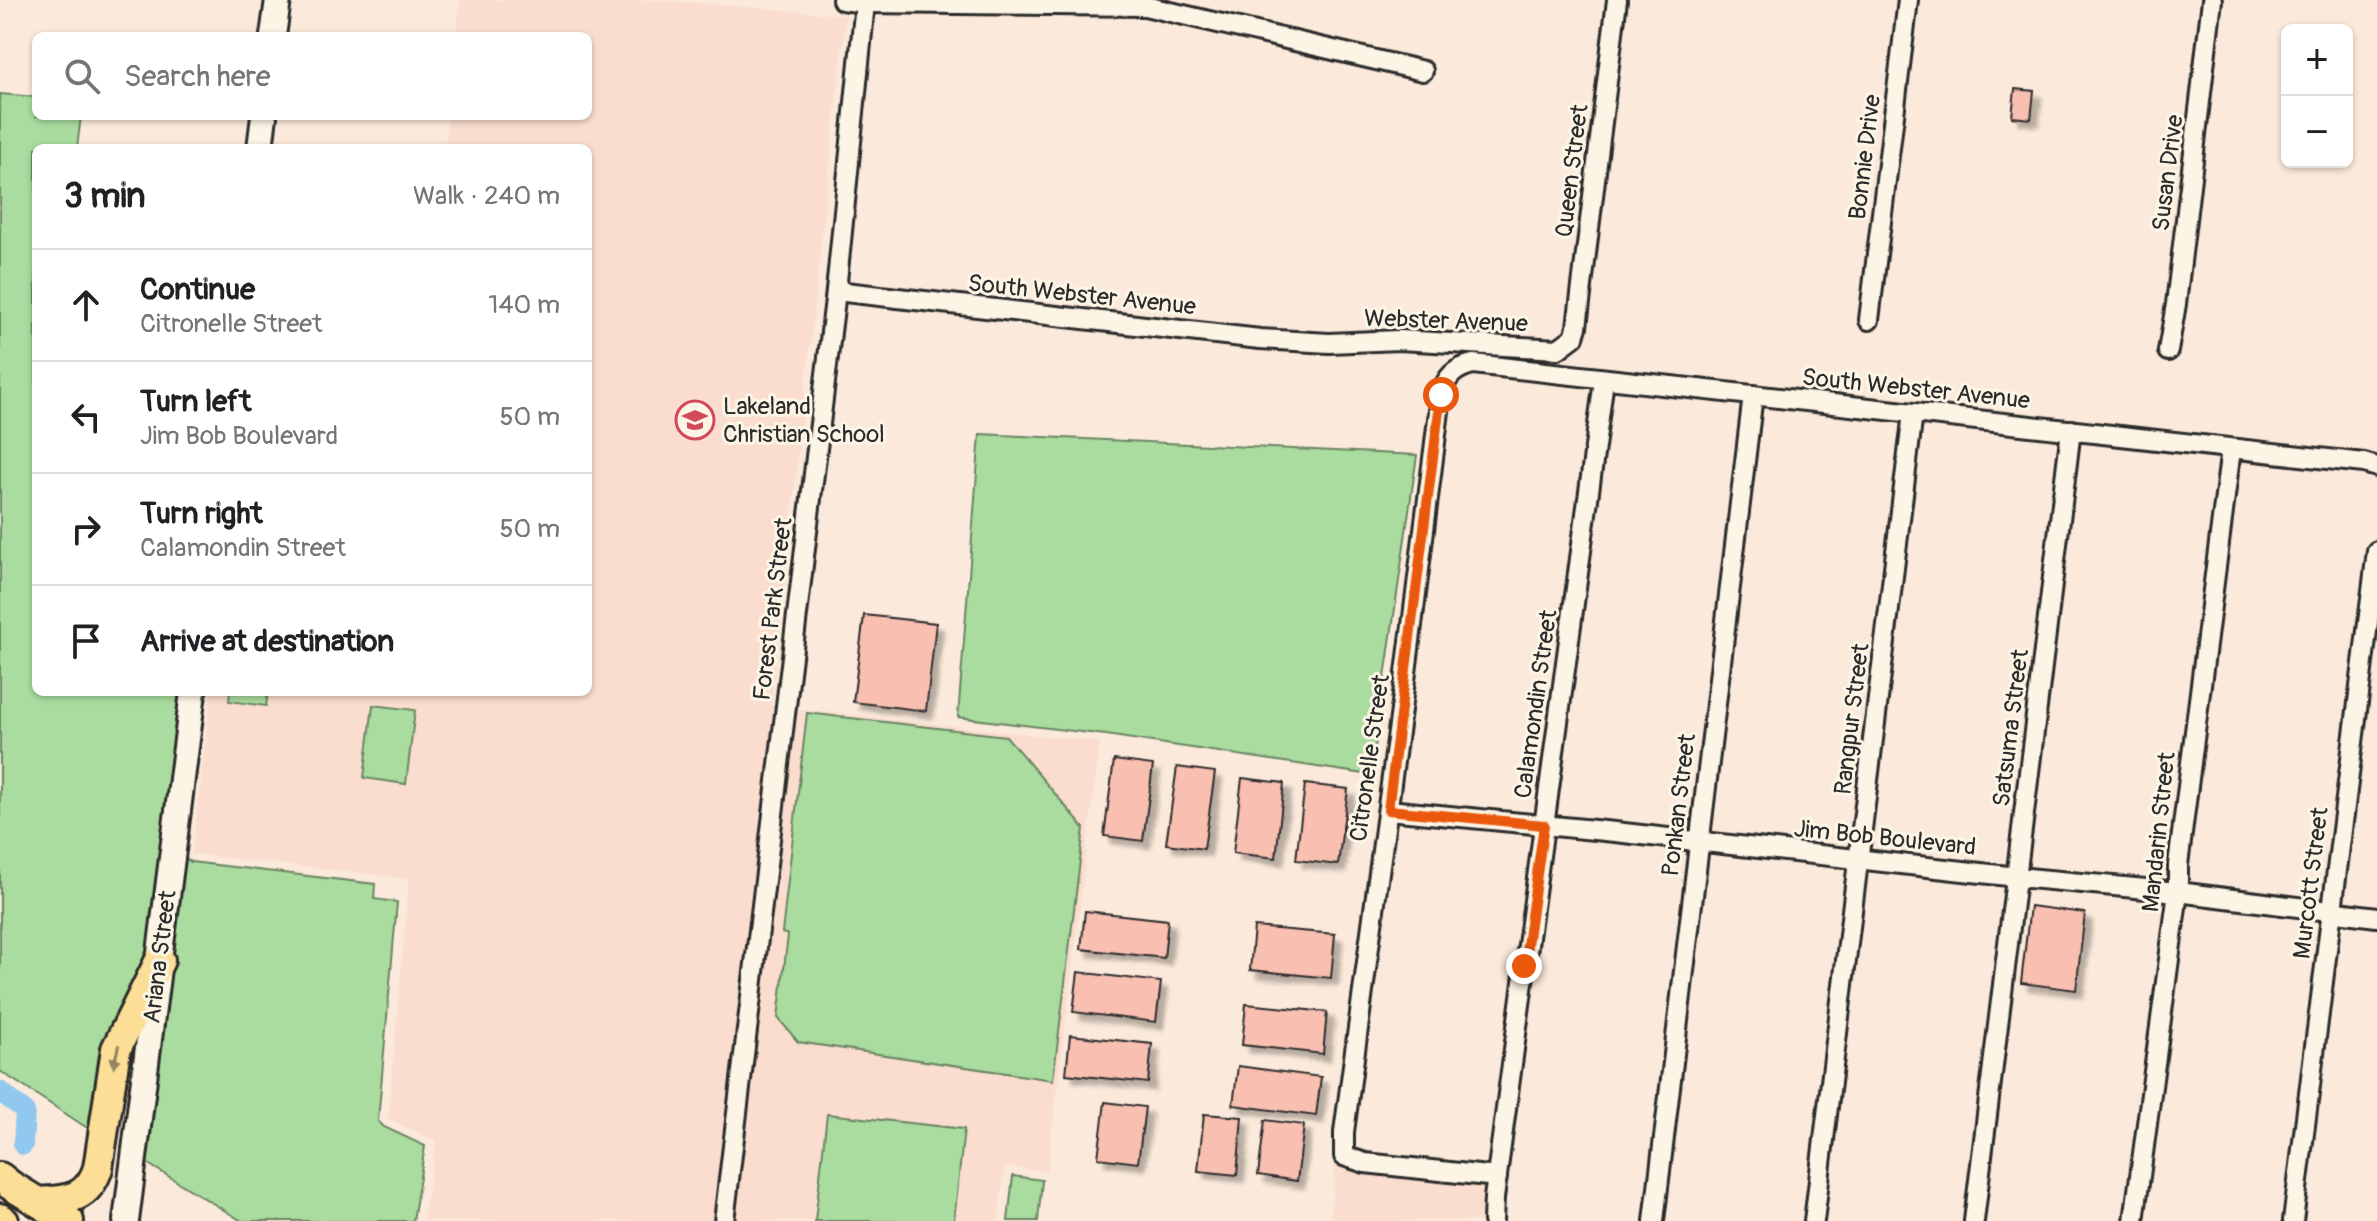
<!DOCTYPE html>
<meta charset="utf-8">
<style>
:root{--surface:#fff;--page:#f6f6f6;--text:#202124;--muted:#757577;--line:#e0e0e0}
body{margin:0;font-family:Pangolin,sans-serif;background:var(--page);color:var(--text)}
.controls{position:absolute;right:24px;top:24px;display:grid;overflow:hidden;border-radius:12px;box-shadow:0 2px 6px #0004}
.controls button{width:72px;height:72px;display:grid;place-items:center;padding:0;border:0;border-bottom:2px solid var(--line);background:var(--surface);color:var(--text);font:40px sans-serif}
.stop{position:absolute;width:24px;height:24px;margin:-18px;border:6px solid #ea580c;border-radius:50%;background:#fff}
.stop.end{background:#ea580c;border-color:#fff;box-shadow:0 2px 8px #0008}
.list{margin:0;padding:0;list-style:none}
h2{display:flex;justify-content:space-between;align-items:center;height:104px;margin:0;padding:0 32px;font-size:34px}
h2 small{font-size:26px;font-weight:400;color:var(--muted)}
.list li{display:grid;grid-template-columns:52px 1fr auto;gap:24px;align-items:center;box-sizing:border-box;height:112px;padding:0 32px;border-top:2px solid var(--line)}
.list b{display:block;font-size:30px;white-space:nowrap}
.list p{margin:0;font-size:26px;white-space:nowrap;color:var(--muted)}
.list em{font-size:26px;font-style:normal;color:var(--muted)}
.icon{flex:none;width:44px;height:44px;fill:none;stroke:currentColor;stroke-width:2;stroke-linecap:round;stroke-linejoin:round}
.map{position:relative;flex:none;width:2377px;height:1221px;overflow:hidden}
.search{position:absolute;background:var(--surface);box-shadow:0 2px 6px #0004;left:32px;top:32px;width:560px;height:88px;display:flex;align-items:center;gap:20px;box-sizing:border-box;padding:0 28px;border-radius:12px;color:var(--muted);font-size:30px}
.panel{position:absolute;background:var(--surface);box-shadow:0 2px 6px #0004;left:32px;top:144px;width:560px;height:552px;border-radius:12px}
.map>svg:first-child{display:block}
.built{fill:#faddce}
.green{fill:#a9dc9e;stroke:#6a8464;stroke-width:2}
.lines{fill:none;stroke-linecap:round;stroke-linejoin:round}
.canal{stroke:#90c8ef;stroke-width:20}
.building{fill:#f9bfb1;stroke:#2b2b2b;stroke-width:2;filter:url(#shadow)}
.street-casing{stroke:#2b2b2b;stroke-width:24}
.secondary-casing{stroke:#2b2b2b;stroke-width:30}
.primary-casing{stroke:#2b2b2b;stroke-width:34}
.street{stroke:#fcf5e5;stroke-width:18}
.secondary{stroke:#fcf5e5;stroke-width:24}
.primary{stroke:#fcde96;stroke-width:28}
.oneway{fill:#948460}
.route{stroke:#ea580c;stroke-width:10}
.labels{text-anchor:middle;dominant-baseline:central;stroke-width:6;stroke-linejoin:round;paint-order:stroke}
.street-label{font-size:24px;fill:#2b2b2b;stroke:#fcf5e5}
.poi-label{font-size:24px;fill:#2b2b2b;stroke:#fcf5e5;text-anchor:start}
</style>
<div class="map">
<svg width="2377" height="1221" viewBox="0 0 2377 1221">
<defs>
<filter id="shadow"><feDropShadow dx="7" dy="7" stdDeviation="2" flood-color="#0004"/></filter>
</defs>
<rect width="100%" height="100%" fill="#fbeadb"/>
<filter id="ink" filterUnits="userSpaceOnUse"><feTurbulence type="fractalNoise" baseFrequency=".0125" numOctaves="2"/><feDisplacementMap in="SourceGraphic" scale="16" xChannelSelector="R" yChannelSelector="G"/><feConvolveMatrix kernelMatrix="1 2 1 2 8 2 1 2 1" color-interpolation-filters="sRGB"/></filter>
<g filter="url(#ink)">
<g class="built">
<polygon points="460,0 662,0 846,15 771,706 1100,742 1047,1172 1005,1166 998,1221 423,1221 436,1141 388,1119 409,879 192,854 211,692 588,692 588,148 445,148 448,116 588,116 588,36 456,36"/>
<polygon points="1336,1162 1341,1166 1364,1173 1484,1186 1482,1221 1330,1221"/>
</g>
<g class="green">
<polygon points="0,94 36,97 36,116 81,116 77,148 36,148 36,692 181,692 149,957 92,1131 0,1071"/>
<polygon points="980,434 1417,455 1371,775 1106,735 958,717"/>
<polygon points="230,692 268,692 266,706 229,701"/>
<polygon points="373,705 415,710 406,784 364,778"/>
<polygon points="807,713 1006,736 1084,828 1053,1080 798,1042 778,1018 788,935 782,933"/>
<polygon points="184,857 191,862 375,884 374,899 397,902 378,1121 384,1127 425,1146 413,1221 242,1221 145,1162 171,963 174,955 172,954"/>
<polygon points="827,1114 964,1129 954,1221 815,1221"/>
<polygon points="1013,1176 1042,1180 1038,1221 1008,1221"/>
</g>
<g class="lines">
<polyline class="canal" points="0,1091 25,1112 23,1145"/>
</g>
<g class="building">
<polygon points="2015,89 2034,91 2031,119 2012,117"/>
<polygon points="864,615 936,623 926,711 853,702"/>
<polygon points="1114,760 1153,765 1143,841 1104,836"/>
<polygon points="1177,767 1215,772 1204,849 1166,844"/>
<polygon points="1242,778 1284,783 1276,858 1233,853"/>
<polygon points="1305,784 1348,789 1338,865 1296,860"/>
<polygon points="2030,906 2085,913 2076,990 2021,983"/>
<polygon points="1085,911 1168,920 1164,958 1081,949"/>
<polygon points="1254,927 1335,934 1331,978 1250,970"/>
<polygon points="1078,972 1161,982 1156,1022 1073,1012"/>
<polygon points="1246,1004 1327,1012 1323,1054 1242,1045"/>
<polygon points="1070,1035 1152,1044 1148,1083 1066,1074"/>
<polygon points="1238,1066 1321,1077 1316,1116 1233,1105"/>
<polygon points="1105,1102 1145,1107 1138,1163 1098,1158"/>
<polygon points="1204,1114 1242,1117 1237,1175 1198,1171"/>
<polygon points="1265,1120 1304,1125 1297,1181 1258,1175"/>
</g>
<g class="lines">
<defs>
<g id="street">
<polyline points="842,0 865,3 1145,6 1423,71"/>
<polyline points="836,291 1260,339 1329,343 1399,340 1558,349 1574,337 1577,327 1617,0"/>
<polyline points="1869,320 1908,0"/>
<polyline points="2168,351 2176,304 2212,0"/>
<polyline points="1388,810 1615,832 2017,877 2178,892 2377,917"/>
<path d="M 1497,1177 L 1365,1163 L 1344,1156 L 1344,1132 L 1406,673 L 1441,395 C 1446,377 1455,368 1473,364 L 2364,463 L 2377,467"/>
<polyline points="724,1221 836,291 865,3"/>
<polyline points="1493,1221 1494,1198 1604,380"/>
<polyline points="1654,1221 1753,395"/>
<polyline points="1814,1221 1913,413"/>
<polyline points="1974,1221 2071,430"/>
<polyline points="2134,1221 2178,892 2178,865 2231,449"/>
<polyline points="2293,1221 2377,551"/>
</g>
<g id="secondary">
<polyline points="273,36 278,0"/>
<polyline points="260,148 264,116"/>
<polyline points="126,1221 193,692"/>
</g>
<g id="primary">
<polyline points="0,1177 10,1185 69,1221"/>
<path d="M 38,1202 C 66,1200 88,1200 98,1168 L 116,1049 L 160,960"/>
<polyline points="0,1218 4,1221"/>
</g>
</defs>
<use href="#street" class="street-casing"/>
<use href="#secondary" class="secondary-casing"/>
<use href="#primary" class="primary-casing"/>
<use href="#street" class="street"/>
<use href="#secondary" class="secondary"/>
<use href="#primary" class="primary"/>
</g>
<defs><path id="oneway-solid" d="M-6-.8H1V-3.2L6.5 0L1 3.2V.8H-6Z" transform="scale(2)"/></defs>
<use class="oneway" href="#oneway-solid" transform="translate(116 1056) rotate(103)"/>
</g>
<g class="lines" filter="url(#ink)">
<polyline class="route" points="1441,395 1388,810 1544,825 1524,966"/>
</g>
<defs>
<symbol id="school-ring" viewBox="-11 -11 22 22"><circle r="9.5" fill="#fcf5e5" stroke="#d1495b" stroke-width="1.5"/><path d="M0-5L7-2L0 1L-7-2ZM-4 1L0 2.5L4 1V4Q0 6-4 4Z" fill="#d1495b"/></symbol>
</defs>
<g fill-rule="evenodd">
<use href="#school-ring" x="673" y="398" width="44" height="44"/>
</g>
<g class="labels">
<g class="street-label">
<text transform="translate(1865 157) rotate(-83)">Bonnie Drive</text>
<text transform="translate(1572 171) rotate(-83)">Queen Street</text>
<text transform="translate(2168 173) rotate(-83)">Susan Drive</text>
<text transform="translate(1082 295) rotate(6)">South Webster Avenue</text>
<text transform="translate(1446 321) rotate(2)">Webster Avenue</text>
<text transform="translate(1916 389) rotate(6)">South Webster Avenue</text>
<text transform="translate(773 609) rotate(-83)">Forest Park Street</text>
<text transform="translate(1536 704) rotate(-82)">Calamondin Street</text>
<text transform="translate(1852 719) rotate(-83)">Rangpur Street</text>
<text transform="translate(2011 728) rotate(-83)">Satsuma Street</text>
<text transform="translate(1370 758) rotate(-82)">Citronelle Street</text>
<text transform="translate(1679 805) rotate(-83)">Ponkan Street</text>
<text transform="translate(2159 832) rotate(-84)">Mandarin Street</text>
<text transform="translate(1885 838) rotate(6)">Jim Bob Boulevard</text>
<text transform="translate(2311 883) rotate(-83)">Murcott Street</text>
<text transform="translate(160 957) rotate(-83)">Ariana Street</text>
</g>
<g class="poi-label">
<text x="723" y="406">Lakeland<tspan x="723" dy="28">Christian School</tspan></text>
</g>
</g>
</svg>
<div class="controls">
<button>+</button>
<button>−</button>
</div>
<div class="stop" style="left:1441px;top:395px"></div>
<div class="stop end" style="left:1524px;top:966px"></div>
<div class="search"><svg class="icon" aria-label="search" viewBox="0 0 24 24"><circle cx="10" cy="10" r="6"/><path d="M15 15l6 6"/></svg>Search here</div>
<section class="panel">
<h2>3 min<small>Walk · 240 m</small></h2>
<ul class="list">
<li><svg class="icon" aria-label="ahead" viewBox="0 0 24 24"><path d="M12 20V5M6 11l6-6 6 6"/></svg><div><b>Continue</b><p>Citronelle Street</p></div><em>140 m</em></li>
<li><svg class="icon" aria-label="left" viewBox="0 0 24 24"><path d="M17 20v-9H6M10 6l-5 5 5 5"/></svg><div><b>Turn left</b><p>Jim Bob Boulevard</p></div><em>50 m</em></li>
<li><svg class="icon" aria-label="right" viewBox="0 0 24 24"><path d="M7 20v-9h11M14 6l5 5-5 5"/></svg><div><b>Turn right</b><p>Calamondin Street</p></div><em>50 m</em></li>
<li><svg class="icon" aria-label="arrive" viewBox="0 0 24 24"><path d="M6 21V4h12l-3 4 3 4H6"/></svg><div><b>Arrive at destination</b></div></li>
</ul>
</section>
</div>
